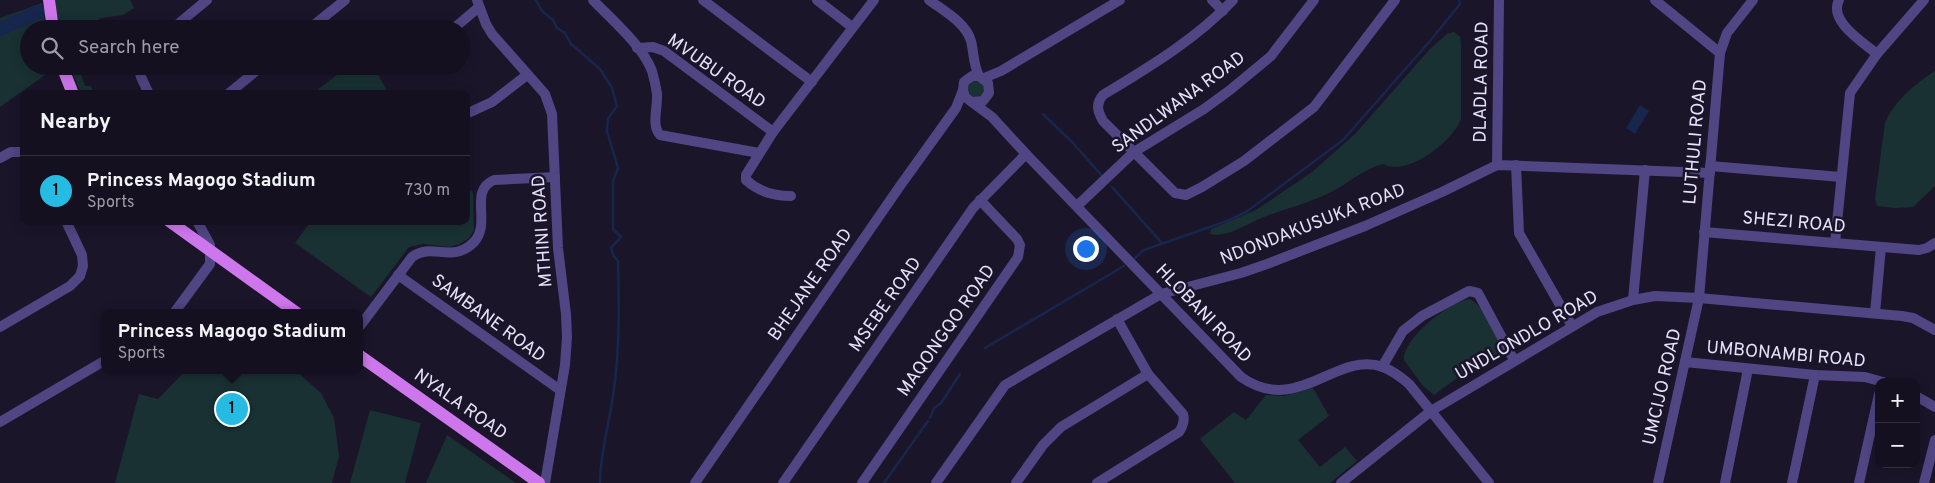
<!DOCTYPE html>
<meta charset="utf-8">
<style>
:root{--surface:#141020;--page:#1d1929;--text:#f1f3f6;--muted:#9d9da5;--line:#33303e;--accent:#26bbe2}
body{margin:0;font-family:Overpass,sans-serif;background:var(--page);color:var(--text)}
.controls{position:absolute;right:15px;bottom:15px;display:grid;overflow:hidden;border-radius:10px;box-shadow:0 2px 12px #0003}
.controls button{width:45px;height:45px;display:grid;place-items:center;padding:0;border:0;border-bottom:1px solid var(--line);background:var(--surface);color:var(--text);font:25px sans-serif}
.you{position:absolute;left:1085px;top:248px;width:18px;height:18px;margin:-12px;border:4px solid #fff;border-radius:50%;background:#1a73e8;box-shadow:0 0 0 8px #1a73e833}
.badge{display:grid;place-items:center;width:32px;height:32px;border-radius:50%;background:var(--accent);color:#111;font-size:16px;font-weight:700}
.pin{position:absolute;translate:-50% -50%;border:2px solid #fff;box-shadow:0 1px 5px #0006}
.popup{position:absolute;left:101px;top:309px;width:262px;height:65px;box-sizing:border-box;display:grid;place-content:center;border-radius:10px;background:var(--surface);filter:drop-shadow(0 1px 4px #0005);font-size:16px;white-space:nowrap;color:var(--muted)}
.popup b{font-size:19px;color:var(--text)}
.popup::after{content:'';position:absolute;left:50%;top:100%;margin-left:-10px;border:10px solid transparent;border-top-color:var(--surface)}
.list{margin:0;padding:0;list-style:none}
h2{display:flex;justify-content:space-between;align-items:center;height:65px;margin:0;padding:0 20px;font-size:21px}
h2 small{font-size:16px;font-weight:400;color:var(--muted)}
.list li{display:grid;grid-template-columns:32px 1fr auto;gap:15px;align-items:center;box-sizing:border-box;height:70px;padding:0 20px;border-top:1px solid var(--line)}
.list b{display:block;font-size:19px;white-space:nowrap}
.list p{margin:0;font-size:16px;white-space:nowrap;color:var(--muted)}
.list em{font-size:16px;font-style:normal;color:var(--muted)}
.icon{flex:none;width:28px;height:28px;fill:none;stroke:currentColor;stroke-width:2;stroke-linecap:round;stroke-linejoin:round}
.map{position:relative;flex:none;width:1935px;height:483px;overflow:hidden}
.search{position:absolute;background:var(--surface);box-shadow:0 2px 12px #0003;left:20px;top:20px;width:450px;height:55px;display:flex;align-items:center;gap:12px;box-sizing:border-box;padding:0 18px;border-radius:28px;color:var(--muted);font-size:19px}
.panel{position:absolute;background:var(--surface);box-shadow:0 2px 12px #0003;left:20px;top:90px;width:450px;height:135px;border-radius:10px}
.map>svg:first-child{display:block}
.green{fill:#193133}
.water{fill:#17264c}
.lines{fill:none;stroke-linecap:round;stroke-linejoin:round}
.stream{stroke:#17264c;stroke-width:2.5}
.river{stroke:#17264c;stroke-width:14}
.minor{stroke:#4f4683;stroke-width:10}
.major{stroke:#ce77ed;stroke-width:12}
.labels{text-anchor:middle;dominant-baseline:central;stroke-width:5;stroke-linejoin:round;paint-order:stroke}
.street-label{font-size:18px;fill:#e7e2fb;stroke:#1b152a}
</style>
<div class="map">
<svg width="1935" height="483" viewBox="0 0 1935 483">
<rect width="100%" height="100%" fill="#1b152a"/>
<g class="green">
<polygon points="55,0 130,0 134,8 123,15 101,18 84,29 59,29"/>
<polygon points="42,3 46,29 29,29 29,66 54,66 55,68 0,107 0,18"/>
<path d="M 1454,32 L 1460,37 L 1461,45 L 1461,119 C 1452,142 1408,177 1383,164 C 1364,169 1350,182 1333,191 C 1311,203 1287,208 1264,217 C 1248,223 1228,238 1210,234 L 1211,229 L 1256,210 L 1312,172 L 1355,134 L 1430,49 L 1447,34 Z"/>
<polygon points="70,66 78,66 85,86 91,86 94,94 81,94"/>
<polygon points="349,66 373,66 389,94 312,94"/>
<path d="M 1935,71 L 1935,186 L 1913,207 L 1895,208 L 1877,206 L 1875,198 L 1885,123 C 1894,101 1915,84 1935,71 Z"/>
<circle cx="976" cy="89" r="8"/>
<polygon points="466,185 473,193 474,230 469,238 460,244 449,247 423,244 409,247 371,297 295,243 311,221 466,221"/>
<path d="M 1470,299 C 1487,310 1498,332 1501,352 L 1496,358 L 1457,378 L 1434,395 L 1423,386 L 1404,360 C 1403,338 1450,301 1470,299 Z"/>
<polygon points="186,370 295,370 321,393 334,418 339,456 332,483 115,483 139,394 158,399"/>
<polygon points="1313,388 1329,416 1298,440 1320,467 1345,447 1357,461 1330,483 1235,483 1200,439 1234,412 1246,420 1266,395 1284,396"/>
<polygon points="370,410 421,423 405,483 350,483"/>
<polygon points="447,435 516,483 426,483"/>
</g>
<polygon class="water" points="1640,105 1649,111 1635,134 1626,128"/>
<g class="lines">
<g class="stream">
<path d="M 536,0 L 542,11 L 553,20 L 557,28 L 565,33 L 571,44 L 600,69 L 612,88 L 617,106 L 608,119 L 607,131 L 618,168 L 613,181 L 613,229 L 621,237 L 611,248 L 613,255 L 618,261 C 619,305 620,351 613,396 C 609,425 600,453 600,483"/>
<polyline points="1043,114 1073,143 1102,176"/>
<polyline points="1112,187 1162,243"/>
<polyline points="1135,258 1144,250 1227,221 1246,212 1343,140 1430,41 1460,4 1459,0"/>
<polyline points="985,348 1124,266"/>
<polyline points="930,418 934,408 941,403 960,374"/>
<polyline points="884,483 928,421"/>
</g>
<polyline class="river" points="0,29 39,12"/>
<g class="minor">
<polyline points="477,0 486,24 492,34 545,94 552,114 558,248 566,314 567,337 565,365 545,483"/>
<path d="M 593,0 C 612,20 642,45 652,71 C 654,78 656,87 657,94 C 658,107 651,125 660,135 L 759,153"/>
<polyline points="703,0 812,82"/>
<polyline points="817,0 852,27"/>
<path d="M 929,0 C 944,11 966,23 971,41 C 974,53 973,64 979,76"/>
<polyline points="1212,0 1223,11"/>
<path d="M 1233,0 C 1195,40 1149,67 1103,95 C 1095,104 1098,112 1103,121 L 1175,193 L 1186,195 L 1202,187 L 1244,161 L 1314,107 L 1395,0"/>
<polyline points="1655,0 1720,53"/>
<path d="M 1839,0 C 1828,21 1863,42 1877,54"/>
<polyline points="172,29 207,0"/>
<polyline points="309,29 345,0"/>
<polyline points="453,29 479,7"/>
<polyline points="637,48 653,47 664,51 773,132"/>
<polyline points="138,66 141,77 149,94"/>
<polyline points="984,78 1001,71 1120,0"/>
<polyline points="228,94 262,66"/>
<path d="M 973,102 L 983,101 L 989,93 L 988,83 L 979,76 L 972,76 L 964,82 L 963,90 L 965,97 L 992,117 L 1026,154 L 1241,377 C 1298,417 1336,350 1383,367 C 1393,371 1401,377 1409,384 L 1489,483"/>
<polyline points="466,114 492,102 527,75"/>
<polyline points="0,158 11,152 24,152"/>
<polyline points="1497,165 1499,0"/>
<polyline points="1516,165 1519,233 1572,326"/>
<polyline points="1710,166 1841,177"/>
<path d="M 791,196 C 774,196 759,192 746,180 L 746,175 L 773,132 L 874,0"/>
<polyline points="1077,206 1134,152 1204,109 1230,90 1271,56 1314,0"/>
<polyline points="1704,232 1919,250 1927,248 1935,243"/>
<polyline points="1835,243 1850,93 1877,54 1924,0"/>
<polyline points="398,275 560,390"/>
<polyline points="1633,300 1645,170"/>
<polyline points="174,313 210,264 210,245 197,221"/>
<polyline points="1875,313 1881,247"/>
<path d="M 360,326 L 412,257 C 432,242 453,264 474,242 C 492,223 468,191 494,180 L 555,177"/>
<polyline points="0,327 70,286 80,276 83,266 82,255 66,221"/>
<polyline points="1685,362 1815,375 1865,377 1883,382"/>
<polyline points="1382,367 1403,331 1422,316 1469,291 1478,293 1514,360"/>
<polyline points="1916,396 1935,407"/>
<polyline points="0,422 104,361"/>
<polyline points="695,483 900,186 956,108 963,90"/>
<polyline points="783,483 973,208 1026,154"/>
<polyline points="862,483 1018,257 1020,245 1017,239 980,200"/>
<polyline points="936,483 1005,385 1161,294 1241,273 1267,264 1365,226 1442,192 1497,165 1710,173"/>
<polyline points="1016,483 1043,445 1061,427 1148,374"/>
<path d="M 1097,483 L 1179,432 C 1183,426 1185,421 1183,414 L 1148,374 L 1117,319"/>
<polyline points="1341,483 1431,411 1597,312 1633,300 1655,296 1699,298 1902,316 1913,318 1935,330"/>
<polyline points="1658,483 1699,298 1720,53 1727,33 1753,0"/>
<polyline points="1725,483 1748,369"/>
<polyline points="1792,483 1815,375"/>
<polyline points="1859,483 1879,394"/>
<polyline points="1924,483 1935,440"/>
</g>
<g class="major">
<polyline points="49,0 53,29"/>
<polyline points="62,66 73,94"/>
<polyline points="169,221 297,313"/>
<polyline points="360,356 539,483"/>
</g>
</g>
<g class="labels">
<g class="street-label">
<text transform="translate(716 72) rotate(35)">MVUBU ROAD</text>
<text transform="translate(1482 82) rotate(-89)">DLADLA ROAD</text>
<text transform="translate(1179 103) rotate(-36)">SANDLWANA ROAD</text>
<text transform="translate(1696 142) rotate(-85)">LUTHULI ROAD</text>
<text transform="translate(1794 223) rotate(5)">SHEZI ROAD</text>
<text transform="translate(1313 225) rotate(-21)">NDONDAKUSUKA ROAD</text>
<text transform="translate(543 231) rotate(-94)">MTHINI ROAD</text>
<text transform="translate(811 285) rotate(-55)">BHEJANE ROAD</text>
<text transform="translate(886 305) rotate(-55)">MSEBE ROAD</text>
<text transform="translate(1203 314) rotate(46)">HLOBANI ROAD</text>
<text transform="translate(488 319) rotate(36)">SAMBANE ROAD</text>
<text transform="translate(947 331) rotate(-55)">MAQONGQO ROAD</text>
<text transform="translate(1527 336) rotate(-30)">UNDLONDLO ROAD</text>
<text transform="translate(1786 355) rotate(5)">UMBONAMBI ROAD</text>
<text transform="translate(1663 387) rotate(-77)">UMCIJO ROAD</text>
<text transform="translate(460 405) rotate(35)">NYALA ROAD</text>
</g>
</g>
</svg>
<div class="controls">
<button>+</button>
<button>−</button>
</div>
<div class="you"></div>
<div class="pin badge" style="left:232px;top:409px">1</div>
<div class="popup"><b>Princess Magogo Stadium</b>Sports</div>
<div class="search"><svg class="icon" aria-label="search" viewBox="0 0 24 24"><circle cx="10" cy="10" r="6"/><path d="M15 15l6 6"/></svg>Search here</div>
<section class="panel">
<h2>Nearby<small></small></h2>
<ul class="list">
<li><span class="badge">1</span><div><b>Princess Magogo Stadium</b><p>Sports</p></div><em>730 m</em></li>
</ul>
</section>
</div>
